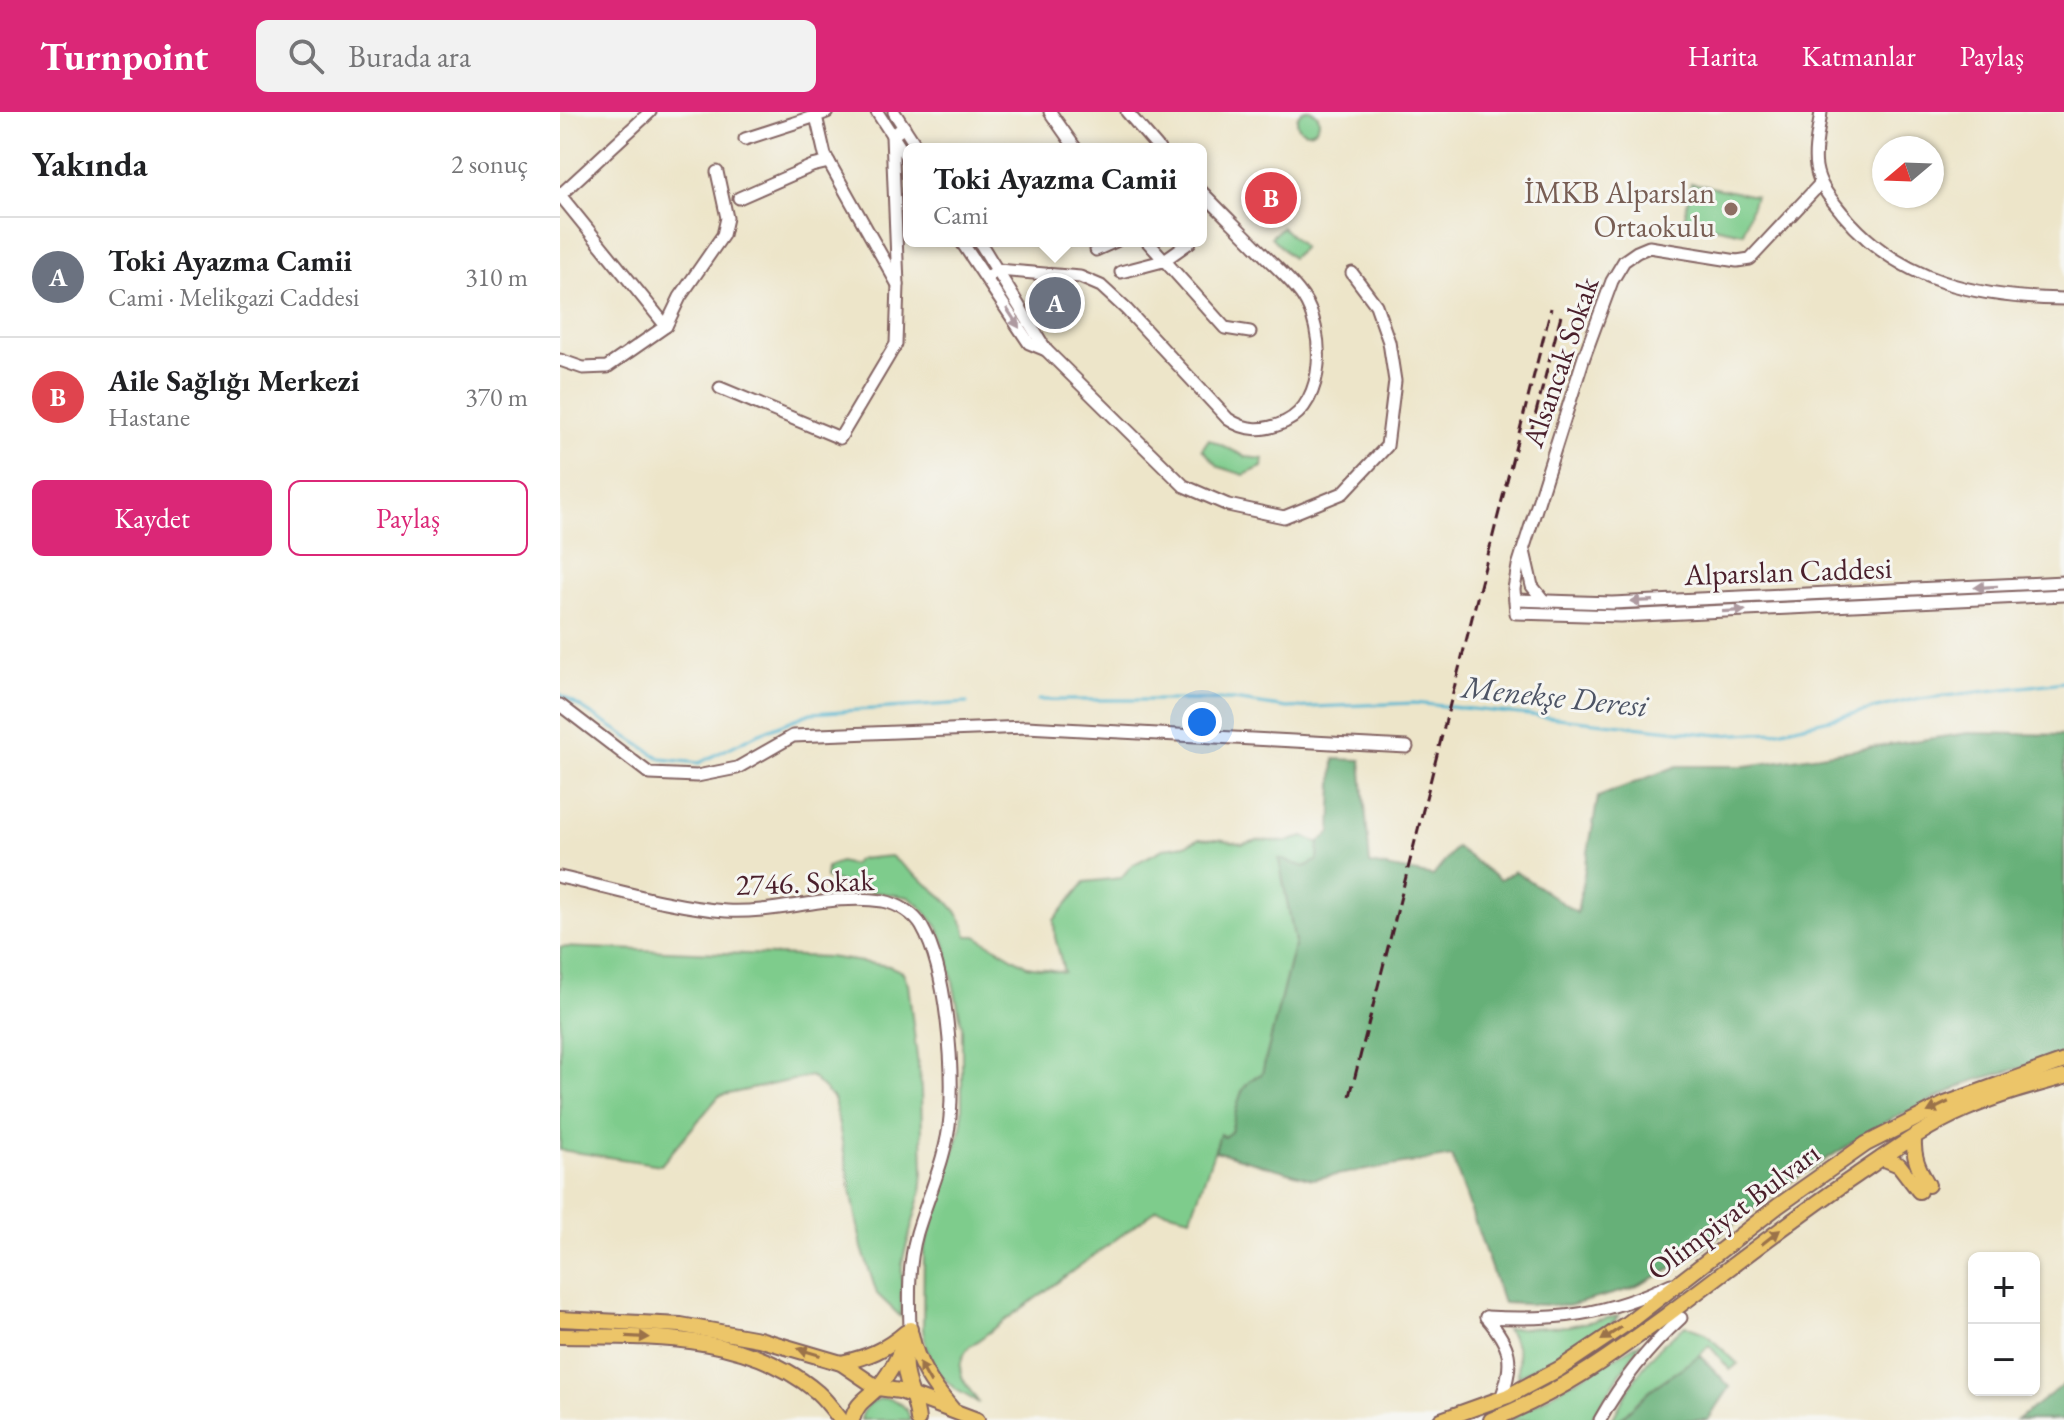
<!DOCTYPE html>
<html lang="tr">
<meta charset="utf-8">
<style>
:root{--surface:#fff;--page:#f2f2f2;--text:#202124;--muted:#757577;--line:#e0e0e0;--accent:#db2777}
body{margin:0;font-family:"EB Garamond",serif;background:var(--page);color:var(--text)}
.controls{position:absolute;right:24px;bottom:24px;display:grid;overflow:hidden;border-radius:12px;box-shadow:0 2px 6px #0004}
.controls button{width:72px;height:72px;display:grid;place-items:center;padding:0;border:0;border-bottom:2px solid var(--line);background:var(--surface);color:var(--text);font:40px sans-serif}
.compass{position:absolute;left:1312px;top:24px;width:72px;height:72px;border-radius:50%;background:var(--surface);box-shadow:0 2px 6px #0004;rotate:251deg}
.you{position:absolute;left:642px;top:610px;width:28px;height:28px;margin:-20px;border:6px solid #fff;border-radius:50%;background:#1a73e8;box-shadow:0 0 0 12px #1a73e833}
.badge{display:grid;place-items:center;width:52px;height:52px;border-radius:50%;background:var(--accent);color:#fff;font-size:26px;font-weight:700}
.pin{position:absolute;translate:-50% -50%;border:4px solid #fff;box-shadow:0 2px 8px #0006}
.popup{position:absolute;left:343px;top:31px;width:304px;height:104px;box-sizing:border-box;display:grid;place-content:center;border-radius:12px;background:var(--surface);filter:drop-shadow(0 2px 6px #0005);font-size:26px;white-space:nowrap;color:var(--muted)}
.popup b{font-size:30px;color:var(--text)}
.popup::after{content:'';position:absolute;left:50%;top:100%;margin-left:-16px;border:16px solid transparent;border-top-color:var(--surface)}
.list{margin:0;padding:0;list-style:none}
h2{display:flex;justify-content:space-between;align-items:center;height:104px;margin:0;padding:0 32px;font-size:34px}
h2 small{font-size:26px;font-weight:400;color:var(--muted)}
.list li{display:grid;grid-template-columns:52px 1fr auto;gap:24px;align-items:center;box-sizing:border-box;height:120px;padding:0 32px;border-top:2px solid var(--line)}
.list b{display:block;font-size:30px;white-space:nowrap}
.list p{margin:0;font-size:26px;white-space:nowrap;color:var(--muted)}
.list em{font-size:26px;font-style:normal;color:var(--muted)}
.actions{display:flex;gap:16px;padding:24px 32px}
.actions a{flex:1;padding:18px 0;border:2px solid var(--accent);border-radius:12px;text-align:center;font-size:28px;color:var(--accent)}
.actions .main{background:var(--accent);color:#fff}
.icon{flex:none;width:44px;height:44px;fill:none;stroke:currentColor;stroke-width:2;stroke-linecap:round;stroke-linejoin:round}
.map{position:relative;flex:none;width:1504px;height:1308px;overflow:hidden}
header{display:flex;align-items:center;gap:48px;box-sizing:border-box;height:112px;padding:0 40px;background:var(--accent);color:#fff}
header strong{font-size:38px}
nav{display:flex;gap:44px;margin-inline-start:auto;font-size:28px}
.search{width:560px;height:72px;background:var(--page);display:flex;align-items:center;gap:20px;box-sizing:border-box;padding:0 28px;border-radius:12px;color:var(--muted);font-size:30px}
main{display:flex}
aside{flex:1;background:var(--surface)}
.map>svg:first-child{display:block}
.green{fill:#7ecc8c;stroke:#64765c;stroke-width:2}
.forest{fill:#66b078;stroke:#586852;stroke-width:2}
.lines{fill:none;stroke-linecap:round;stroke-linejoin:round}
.stream{stroke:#52b5d0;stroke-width:3}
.minor-casing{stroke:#836462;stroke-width:15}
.major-casing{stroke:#836462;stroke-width:18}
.minor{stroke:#fff;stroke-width:11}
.major{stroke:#ecc569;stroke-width:14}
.rail{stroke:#4a1f2b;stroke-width:3;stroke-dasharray:12 6;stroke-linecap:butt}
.oneway{fill:#ae9aa0}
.oneway2{fill:#9b724a}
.education-dot{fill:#8d6e63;stroke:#f6f6f2;stroke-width:3}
.labels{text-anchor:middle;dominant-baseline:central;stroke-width:6;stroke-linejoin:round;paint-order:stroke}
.education-label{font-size:30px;fill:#785e54;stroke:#f6f6f2;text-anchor:end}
.street-label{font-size:30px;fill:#4a1f2b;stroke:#f6f6f2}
.water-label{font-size:32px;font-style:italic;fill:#4d5465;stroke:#f6f6f2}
</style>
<header>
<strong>Turnpoint</strong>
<div class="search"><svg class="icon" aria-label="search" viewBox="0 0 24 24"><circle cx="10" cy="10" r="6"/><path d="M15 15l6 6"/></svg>Burada ara</div>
<nav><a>Harita</a><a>Katmanlar</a><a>Paylaş</a></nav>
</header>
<main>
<aside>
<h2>Yakında<small>2 sonuç</small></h2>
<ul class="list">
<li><span class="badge" style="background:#6b7280">A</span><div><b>Toki Ayazma Camii</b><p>Cami · Melikgazi Caddesi</p></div><em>310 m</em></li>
<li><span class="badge" style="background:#e0444e">B</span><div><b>Aile Sağlığı Merkezi</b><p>Hastane</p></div><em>370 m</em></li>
</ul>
<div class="actions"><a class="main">Kaydet</a><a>Paylaş</a></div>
</aside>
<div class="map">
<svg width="1504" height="1308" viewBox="0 0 1504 1308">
<rect width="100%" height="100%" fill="#f6f6f2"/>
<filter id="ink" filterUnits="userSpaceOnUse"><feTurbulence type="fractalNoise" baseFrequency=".0125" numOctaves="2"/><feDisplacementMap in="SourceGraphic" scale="16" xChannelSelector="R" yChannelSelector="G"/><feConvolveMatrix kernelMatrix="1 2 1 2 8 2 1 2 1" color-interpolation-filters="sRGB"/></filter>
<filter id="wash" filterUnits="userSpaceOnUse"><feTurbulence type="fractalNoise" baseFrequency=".006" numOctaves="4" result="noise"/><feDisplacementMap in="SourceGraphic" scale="32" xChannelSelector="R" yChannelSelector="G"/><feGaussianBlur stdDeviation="1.8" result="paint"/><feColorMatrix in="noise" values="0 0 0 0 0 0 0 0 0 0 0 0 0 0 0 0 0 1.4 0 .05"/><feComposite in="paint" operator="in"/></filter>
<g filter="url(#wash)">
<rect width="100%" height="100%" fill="#ede5c9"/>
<g class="green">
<circle cx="748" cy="9" r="11"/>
<polygon points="1131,71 1195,84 1183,121 1124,109"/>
<polygon points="722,115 743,135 732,146 711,125"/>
<polygon points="649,327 686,345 703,347 702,355 684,363 659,355 642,337"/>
<path d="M 744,725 L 759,731 L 758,749 L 745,756 L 719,748 L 735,830 L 702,962 L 682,979 L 671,1020 L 664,1025 L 660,1023 L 631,1105 L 597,1097 L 409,1235 C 391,1258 404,1270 419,1291 L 395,1277 L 378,1261 L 366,1236 L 363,1218 L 364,1138 L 402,1013 L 402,914 L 385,831 L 377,814 L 359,793 L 348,785 L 301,778 L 266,766 L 267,755 L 280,750 L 291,753 L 299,747 L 331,744 C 356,767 402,789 407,824 L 416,824 L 467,854 L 504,860 L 495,825 L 494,808 L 525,770 L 561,766 L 572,753 L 605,736 L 625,733 L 639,727 L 659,727 L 682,732 L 698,728 L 724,730 Z"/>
<polygon points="0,835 268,845 329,854 343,860 348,872 361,978 363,1060 361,1081 342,1150 341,1205 317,1182 302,1136 274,987 251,964 159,984 101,1053 0,1038"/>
<path d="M 1058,1204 L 1055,1209 L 1007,1241 L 958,1264 C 959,1245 959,1232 946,1217 L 1009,1214 Z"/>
<path d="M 1126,1214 L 1145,1221 L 1178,1252 L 1170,1258 L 1149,1233 L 1140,1243 L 1090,1278 L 1059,1308 L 1052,1308 C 1071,1271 1090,1237 1126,1214 Z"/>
<polygon points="1081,1230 1030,1308 948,1308"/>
<path d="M 325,1286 C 338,1288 348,1294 350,1308 L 301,1308 C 303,1294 312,1288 325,1286 Z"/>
</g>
<g class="forest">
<path d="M 1408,621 L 1504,623 L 1504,944 L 1413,969 L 1324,1011 L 1222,1075 L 1124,1151 L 1071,1177 L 1008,1194 L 943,1191 L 892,1044 L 752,1067 L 655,1039 L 660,1022 L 664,1025 L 671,1020 C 677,998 678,969 702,962 L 735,830 L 719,747 L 745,755 L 758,748 L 759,731 L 771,720 L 774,647 L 801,648 L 810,752 L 873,764 L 896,735 L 940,768 L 955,759 L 1017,801 L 1038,685 L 1117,654 L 1186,654 Z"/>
<polygon points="1140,1243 1170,1275 1148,1308 1059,1308 1090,1278"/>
<polygon points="1504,1272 1504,1308 1457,1308"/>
</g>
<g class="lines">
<g class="stream">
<polyline points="0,582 102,647 139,651 195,623 251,601 407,591"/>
<polyline points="478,588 674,588 727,596 854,591 1159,623 1214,620 1351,588 1504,570"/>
</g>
</g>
</g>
<g filter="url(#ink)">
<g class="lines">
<defs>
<g id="minor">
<polyline points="267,0 256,4 265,43 338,173"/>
<polyline points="317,0 349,49"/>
<polyline points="334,0 358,37"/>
<polyline points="490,0 516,37"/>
<polyline points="567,0 599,37"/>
<path d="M 1261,0 C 1259,17 1253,38 1256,55 C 1259,74 1271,87 1283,102 C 1340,171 1419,186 1504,187"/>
<polyline points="185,27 256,4"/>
<polyline points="1260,72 1190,147 1177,149 1089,135 1077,140 1064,149 1052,169 1024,245 958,454 954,477 956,501 1060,504 1504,483"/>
<polyline points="0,83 106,214"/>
<polyline points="0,83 90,0"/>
<polyline points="179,86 252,54 269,50"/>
<polyline points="401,129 469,231 486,238"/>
<polyline points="419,129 486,238 624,374 668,393 724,405 783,381 827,334 835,269 829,230 816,193 792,161"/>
<polyline points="587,129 665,216 690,220"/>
<polyline points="536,138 556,129"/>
<polyline points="561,160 603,149 630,130"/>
<path d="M 426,166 L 438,158 L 520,165 L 541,174 L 567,198 L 668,307 C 687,320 705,319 725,310 C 767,290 765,218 743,185 C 733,170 718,157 705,144 C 684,122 662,101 641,79"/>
<polyline points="0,248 23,256 47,255 106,214 120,185 163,123 167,106 157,60"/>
<polyline points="160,276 280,326 336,232 338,173 332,24 344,15"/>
<polyline points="964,439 972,474 984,489"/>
<polyline points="955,488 1052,491 1504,470"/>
<polyline points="0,593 90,662 137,664 177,656 233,624 466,615 847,635"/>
<path d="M 0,765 C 54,777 111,795 166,799 C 218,802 271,781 323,789 C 338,792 355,802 362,815 C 387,858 394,956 390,1005 C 387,1044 368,1084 357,1121 C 348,1153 349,1185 350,1217"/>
<path d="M 926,1205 C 997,1209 1046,1203 1111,1172"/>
<path d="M 926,1205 C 951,1234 955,1250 941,1286"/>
<path d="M 1040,1308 C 1061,1270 1089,1235 1121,1206"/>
</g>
<g id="major">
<path d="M 1354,1026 C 1353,1045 1358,1056 1368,1073"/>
<polyline points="1322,1046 1339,1053 1359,1079"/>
<polyline points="0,1207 121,1213 199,1227 281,1251 318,1276"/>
<path d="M 351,1222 C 357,1252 372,1273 392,1297"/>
<path d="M 0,1224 C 88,1225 186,1220 257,1280 C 266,1288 274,1299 281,1308"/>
<path d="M 346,1237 C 340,1267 356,1282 358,1308"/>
<path d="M 281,1251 C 308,1245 325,1238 346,1220"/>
<polyline points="318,1276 340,1279 417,1308"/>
<path d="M 292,1308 C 297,1289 308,1287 319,1274 C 333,1258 342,1237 350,1217"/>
<polyline points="881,1308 948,1284 999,1257 1066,1212 1218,1094 1306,1032 1385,992 1504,949"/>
<path d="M 931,1308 C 1000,1281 1048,1246 1107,1203 C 1170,1156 1232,1107 1297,1063 C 1332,1039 1368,1013 1406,997 C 1438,983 1471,974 1504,965"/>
</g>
</defs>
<use href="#minor" class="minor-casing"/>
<use href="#major" class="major-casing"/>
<use href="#minor" class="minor"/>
<use href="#major" class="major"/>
<g class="rail">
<polyline points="971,320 1002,199"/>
<polyline points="790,984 991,196"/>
</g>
</g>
<defs><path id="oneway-solid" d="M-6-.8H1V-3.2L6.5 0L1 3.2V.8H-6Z" transform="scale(2)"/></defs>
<g class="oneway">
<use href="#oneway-solid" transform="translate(453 206) rotate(57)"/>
<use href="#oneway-solid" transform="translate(1426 475) rotate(177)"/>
<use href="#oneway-solid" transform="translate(1082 489) rotate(178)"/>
<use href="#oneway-solid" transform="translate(1174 499) rotate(-3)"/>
</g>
<g class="oneway2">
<use href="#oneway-solid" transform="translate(1378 995) rotate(154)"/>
<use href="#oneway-solid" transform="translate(1211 1125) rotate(-38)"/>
<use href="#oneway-solid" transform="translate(1051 1222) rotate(147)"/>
<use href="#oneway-solid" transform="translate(78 1225) rotate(3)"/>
<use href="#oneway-solid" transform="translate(249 1240) rotate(-163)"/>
<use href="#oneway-solid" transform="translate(365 1261) rotate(-120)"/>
</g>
</g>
<circle class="education-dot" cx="1171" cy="97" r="8"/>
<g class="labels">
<g class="education-label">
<text x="1155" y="80">İMKB Alparslan<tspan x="1155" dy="34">Ortaokulu</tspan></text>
</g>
<g class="street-label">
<text transform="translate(1000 250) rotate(-71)">Alsancak Sokak</text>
<text transform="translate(1228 459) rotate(-2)">Alparslan Caddesi</text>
<text transform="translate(245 770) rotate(-2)">2746. Sokak</text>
<text transform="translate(1173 1099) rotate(-37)">Olimpiyat Bulvarı</text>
</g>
<g class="water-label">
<text transform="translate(995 584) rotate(6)">Menekşe Deresi</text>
</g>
</g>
</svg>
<div class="controls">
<button>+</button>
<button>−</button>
</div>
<svg class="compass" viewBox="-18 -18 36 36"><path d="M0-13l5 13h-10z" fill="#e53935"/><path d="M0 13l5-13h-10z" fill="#757577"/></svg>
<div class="you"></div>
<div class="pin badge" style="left:495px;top:191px;background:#6b7280">A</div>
<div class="popup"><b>Toki Ayazma Camii</b>Cami</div>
<div class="pin badge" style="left:711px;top:86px;background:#e0444e">B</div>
</div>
</main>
